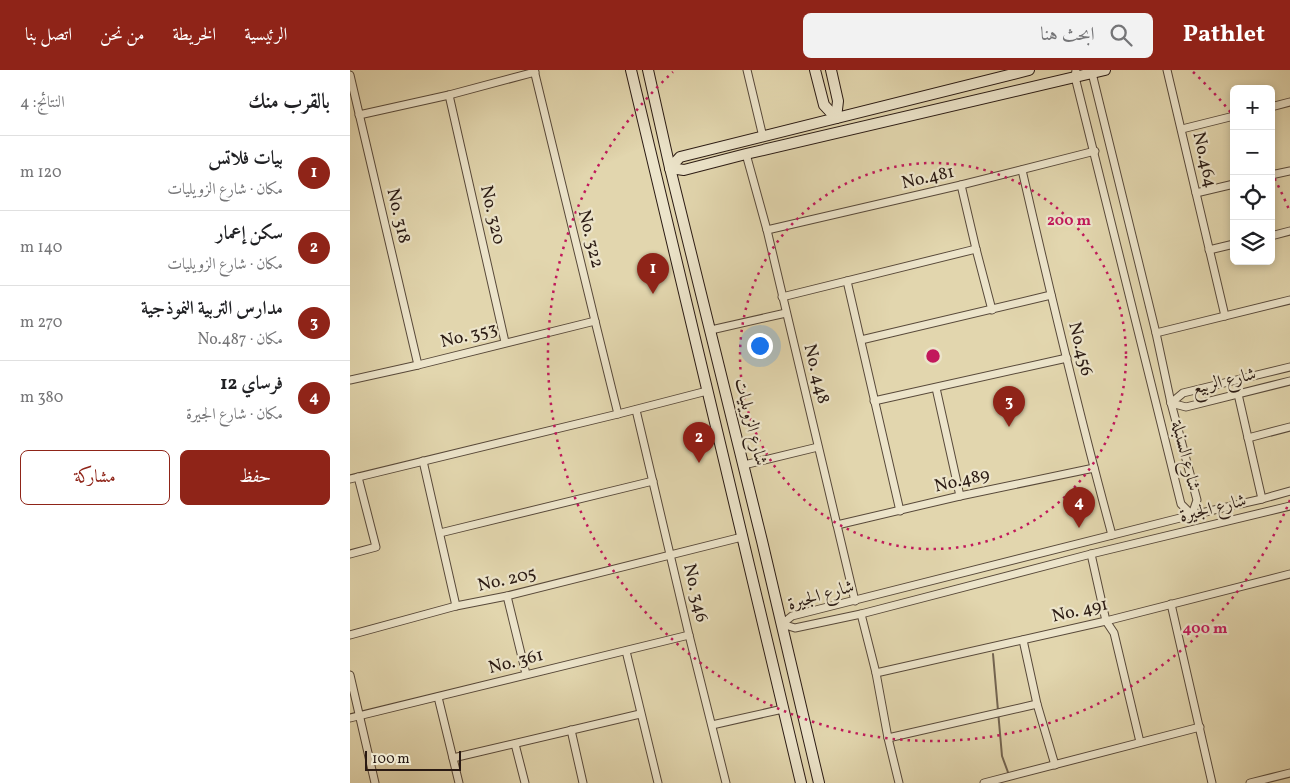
<!DOCTYPE html>
<html lang="ar">
<meta charset="utf-8">
<style>
:root{--surface:#fff;--page:#f2f2f2;--text:#202124;--muted:#757577;--line:#e0e0e0;--accent:#8f2418}
body{margin:0;font-family:Vollkorn,Amiri,serif;background:var(--page);color:var(--text);direction:rtl}
.controls{position:absolute;right:15px;top:15px;display:grid;overflow:hidden;border-radius:8px;box-shadow:0 2px 8px #0003}
.controls button{width:45px;height:45px;display:grid;place-items:center;padding:0;border:0;border-bottom:1px solid var(--line);background:var(--surface);color:var(--text);font:25px sans-serif}
.scale{position:absolute;left:15px;bottom:12px;width:96px;box-sizing:border-box;padding-left:5px;border:2px solid #2a1a13;border-top:0;font-size:14px;line-height:18px;white-space:nowrap;color:#2a1a13;-webkit-text-stroke:4px #ece4ca;paint-order:stroke}
.you{position:absolute;left:409px;top:275px;width:18px;height:18px;margin:-12px;border:4px solid #fff;border-radius:50%;background:#1a73e8;box-shadow:0 0 0 8px #1a73e833}
.badge{display:grid;place-items:center;width:32px;height:32px;border-radius:50%;background:var(--accent);color:#fff;font-size:16px;font-weight:700}
.pin{position:absolute;translate:-50% -41px;filter:drop-shadow(0 1px 2px #0008)}
.pin::after{content:'';position:absolute;top:26px;width:18px;height:15px;background:inherit;clip-path:polygon(0 0,100% 0,50% 100%)}
.list{margin:0;padding:0;list-style:none}
h2{display:flex;justify-content:space-between;align-items:center;height:65px;margin:0;padding:0 20px;font-size:21px}
h2 small{font-size:16px;font-weight:400;color:var(--muted)}
.list li{display:grid;grid-template-columns:32px 1fr auto;gap:15px;align-items:center;box-sizing:border-box;height:75px;padding:0 20px;border-top:1px solid var(--line)}
.list b{display:block;font-size:19px;white-space:nowrap}
.list p{margin:0;font-size:16px;white-space:nowrap;color:var(--muted)}
.list em{font-size:16px;font-style:normal;color:var(--muted)}
.actions{display:flex;gap:10px;padding:15px 20px}
.actions a{flex:1;padding:11px 0;border:1px solid var(--accent);border-radius:8px;text-align:center;font-size:18px;color:var(--accent)}
.actions .main{background:var(--accent);color:#fff}
.icon{flex:none;width:28px;height:28px;fill:none;stroke:currentColor;stroke-width:2;stroke-linecap:round;stroke-linejoin:round}
.map{position:relative;flex:none;width:940px;height:713px;overflow:hidden;direction:ltr}
header{display:flex;align-items:center;gap:30px;box-sizing:border-box;height:70px;padding:0 25px;background:var(--accent);color:#fff}
header strong{font-size:24px}
nav{display:flex;gap:28px;margin-inline-start:auto;font-size:18px}
.search{width:350px;height:45px;background:var(--page);display:flex;align-items:center;gap:12px;box-sizing:border-box;padding:0 18px;border-radius:8px;color:var(--muted);font-size:19px}
main{display:flex}
aside{flex:1;background:var(--surface)}
.map>svg:first-child{display:block}
.lines{fill:none;stroke-linecap:round;stroke-linejoin:round}
.stream{stroke:#736450;stroke-width:2}
.street-casing{stroke:#58493a;stroke-width:9}
.secondary-casing{stroke:#2a1a13;stroke-width:12}
.street{stroke:#ece4ca;stroke-width:7}
.secondary{stroke:#ece4ca;stroke-width:10}
.ring{fill:none;stroke:#c2185b;stroke-width:2.5;stroke-dasharray:2.5 5}
.labels{text-anchor:middle;dominant-baseline:central;stroke-width:4.5;stroke-linejoin:round;paint-order:stroke}
.street-label{font-size:18px;fill:#2a1a13;stroke:#ece4ca}
.centre{fill:#c2185b;stroke:#ece4ca;stroke-width:2.5}
.ring-label{font-size:15px;text-anchor:middle;font-weight:bold;fill:#c2185b;stroke:#ece4ca;stroke-width:4.5;stroke-linejoin:round;paint-order:stroke}
</style>
<header>
<strong>Pathlet</strong>
<div class="search"><svg class="icon" aria-label="search" viewBox="0 0 24 24"><circle cx="10" cy="10" r="6"/><path d="M15 15l6 6"/></svg>ابحث هنا</div>
<nav><a>الرئيسية</a><a>الخريطة</a><a>من نحن</a><a>اتصل بنا</a></nav>
</header>
<main>
<div class="map">
<svg width="940" height="713" viewBox="0 0 940 713">
<rect width="100%" height="100%" fill="#e2d6ae"/>
<filter id="stains"><feTurbulence type="fractalNoise" baseFrequency=".004" numOctaves="4"/><feColorMatrix values="0 0 0 0 .2 0 0 0 0 .09 0 0 0 0 .02 0 0 0 .5 -.17"/></filter>
<radialGradient id="worn" r=".72"><stop offset=".6" stop-color="#630" stop-opacity="0"/><stop offset="1" stop-color="#630" stop-opacity=".3"/></radialGradient>
<g class="lines">
<polyline class="stream" points="643,584 652,686 659,705"/>
<defs>
<g id="street">
<polyline points="184,0 245,251 268,344"/>
<polyline points="397,0 413,67"/>
<polyline points="726,0 725,7 831,434 842,445 847,430 821,333 806,263 742,3 739,0"/>
<polyline points="817,0 875,246"/>
<polyline points="0,5 68,295"/>
<polyline points="99,25 155,272"/>
<polyline points="921,37 940,32"/>
<polyline points="9,45 99,25 185,2"/>
<polyline points="832,59 884,46"/>
<polyline points="396,84 417,160 505,531"/>
<path d="M 672,100 C 700,222 729,344 762,465"/>
<polyline points="921,105 940,101"/>
<polyline points="611,115 626,179 642,240"/>
<polyline points="846,123 884,114"/>
<polyline points="417,160 611,115 745,81"/>
<polyline points="921,166 940,161"/>
<polyline points="859,180 884,174"/>
<polyline points="497,211 550,441"/>
<polyline points="432,227 626,179"/>
<polyline points="361,260 436,243"/>
<polyline points="806,263 940,230"/>
<polyline points="511,270 701,225"/>
<polyline points="0,310 68,295 245,251"/>
<polyline points="586,318 610,426"/>
<polyline points="888,324 912,429"/>
<polyline points="524,331 717,288"/>
<polyline points="821,333 833,323 940,297"/>
<polyline points="821,333 836,337 940,311"/>
<polyline points="286,340 339,565 376,713"/>
<polyline points="898,368 940,357"/>
<polyline points="73,391 106,536"/>
<polyline points="394,395 468,377"/>
<polyline points="0,409 268,344 357,321"/>
<polyline points="487,455 610,426 744,398"/>
<polyline points="90,463 303,411"/>
<polyline points="0,484 26,477 8,407"/>
<polyline points="741,484 756,551 764,563 790,672"/>
<polyline points="157,526 176,604"/>
<polyline points="821,534 862,713"/>
<polyline points="511,544 526,603 538,668 549,713"/>
<polyline points="432,554 442,546 842,445 912,429 940,421"/>
<polyline points="432,554 445,558 511,544 741,484 940,436"/>
<polyline points="0,565 106,536 157,526 392,467"/>
<polyline points="673,570 687,634 705,695"/>
<polyline points="276,581 308,713"/>
<polyline points="526,603 756,551 940,504"/>
<polyline points="0,605 25,713"/>
<polyline points="88,627 109,713"/>
<polyline points="0,648 339,565"/>
<polyline points="362,655 433,639"/>
<polyline points="221,660 233,713"/>
<polyline points="538,668 687,634"/>
<polyline points="165,674 175,713"/>
<polyline points="103,688 290,644"/>
<polyline points="634,713 850,657"/>
<polyline points="900,713 940,703"/>
</g>
<g id="secondary">
<polyline points="281,0 451,713"/>
<polyline points="298,0 320,98 412,471 469,713"/>
<polyline points="465,0 474,35 486,48"/>
<polyline points="481,0 488,31 486,48"/>
<polyline points="320,98 334,100 396,84 755,0"/>
<polyline points="320,98 330,87 679,0"/>
</g>
</defs>
<use href="#street" class="street-casing"/>
<use href="#secondary" class="secondary-casing"/>
<use href="#street" class="street"/>
<use href="#secondary" class="secondary"/>
</g>
<g class="ring">
<circle cx="583" cy="286" r="193"/>
<path d="M940 430A385 385 0 1 1 323 2M843 2A385 385 0 0 1 882 44M921 102A385 385 0 0 1 940 142"/>
</g>
<g class="labels">
<g class="street-label">
<text transform="translate(854 90) rotate(77)">No.464</text>
<text transform="translate(578 108) rotate(-13)">No.481</text>
<text transform="translate(142 145) rotate(77)">No. 320</text>
<text transform="translate(48 146) rotate(77)">No. 318</text>
<text transform="translate(240 169) rotate(76)">No. 322</text>
<text transform="translate(119 266) rotate(-14)">No. 353</text>
<text transform="translate(730 279) rotate(76)">No.456</text>
<text transform="translate(466 304) rotate(76)">No. 448</text>
<text transform="translate(874 312) rotate(-14)">شارع الربيع</text>
<text transform="translate(400 352) rotate(76)">شارع الزويليات</text>
<text transform="translate(835 386) rotate(76)">شارع السنبلة</text>
<text transform="translate(612 411) rotate(-13)">No.489</text>
<text transform="translate(863 439) rotate(-14)">شارع الجيرة</text>
<text transform="translate(157 510) rotate(-13)">No. 205</text>
<text transform="translate(345 523) rotate(77)">No. 346</text>
<text transform="translate(471 526) rotate(-16)">شارع الجيرة</text>
<text transform="translate(730 541) rotate(-13)">No. 491</text>
<text transform="translate(166 592) rotate(-14)">No. 361</text>
</g>
</g>
<circle cx="583" cy="286" r="8" class="centre"/>
<g class="ring-label">
<text x="719" y="155">200 m</text>
<text x="855" y="563">400 m</text>
</g>
<rect width="100%" height="100%" filter="url(#stains)"/>
<rect width="100%" height="100%" fill="url(#worn)"/>
</svg>
<div class="controls">
<button>+</button>
<button>−</button>
<button><svg class="icon" aria-label="locate" viewBox="0 0 24 24"><circle cx="12" cy="12" r="6"/><path d="M12 2v4M12 18v4M2 12h4M18 12h4"/></svg></button>
<button><svg class="icon" aria-label="layers" viewBox="0 0 24 24"><path d="M12 4l9 5-9 5-9-5zM3 14l9 5 9-5"/></svg></button>
</div>
<div class="scale">100 m</div>
<div class="you"></div>
<div class="pin badge" style="left:303px;top:224px">1</div>
<div class="pin badge" style="left:349px;top:393px">2</div>
<div class="pin badge" style="left:659px;top:357px">3</div>
<div class="pin badge" style="left:729px;top:458px">4</div>
</div>
<aside>
<h2>بالقرب منك<small>النتائج: 4</small></h2>
<ul class="list">
<li><span class="badge">1</span><div><b>بيات فلاتس</b><p>مكان · شارع الزويليات</p></div><em>120 m</em></li>
<li><span class="badge">2</span><div><b>سكن إعمار</b><p>مكان · شارع الزويليات</p></div><em>140 m</em></li>
<li><span class="badge">3</span><div><b>مدارس التربية النموذجية</b><p>مكان · No.487</p></div><em>270 m</em></li>
<li><span class="badge">4</span><div><b>فرساي 12</b><p>مكان · شارع الجيرة</p></div><em>380 m</em></li>
</ul>
<div class="actions"><a class="main">حفظ</a><a>مشاركة</a></div>
</aside>
</main>
